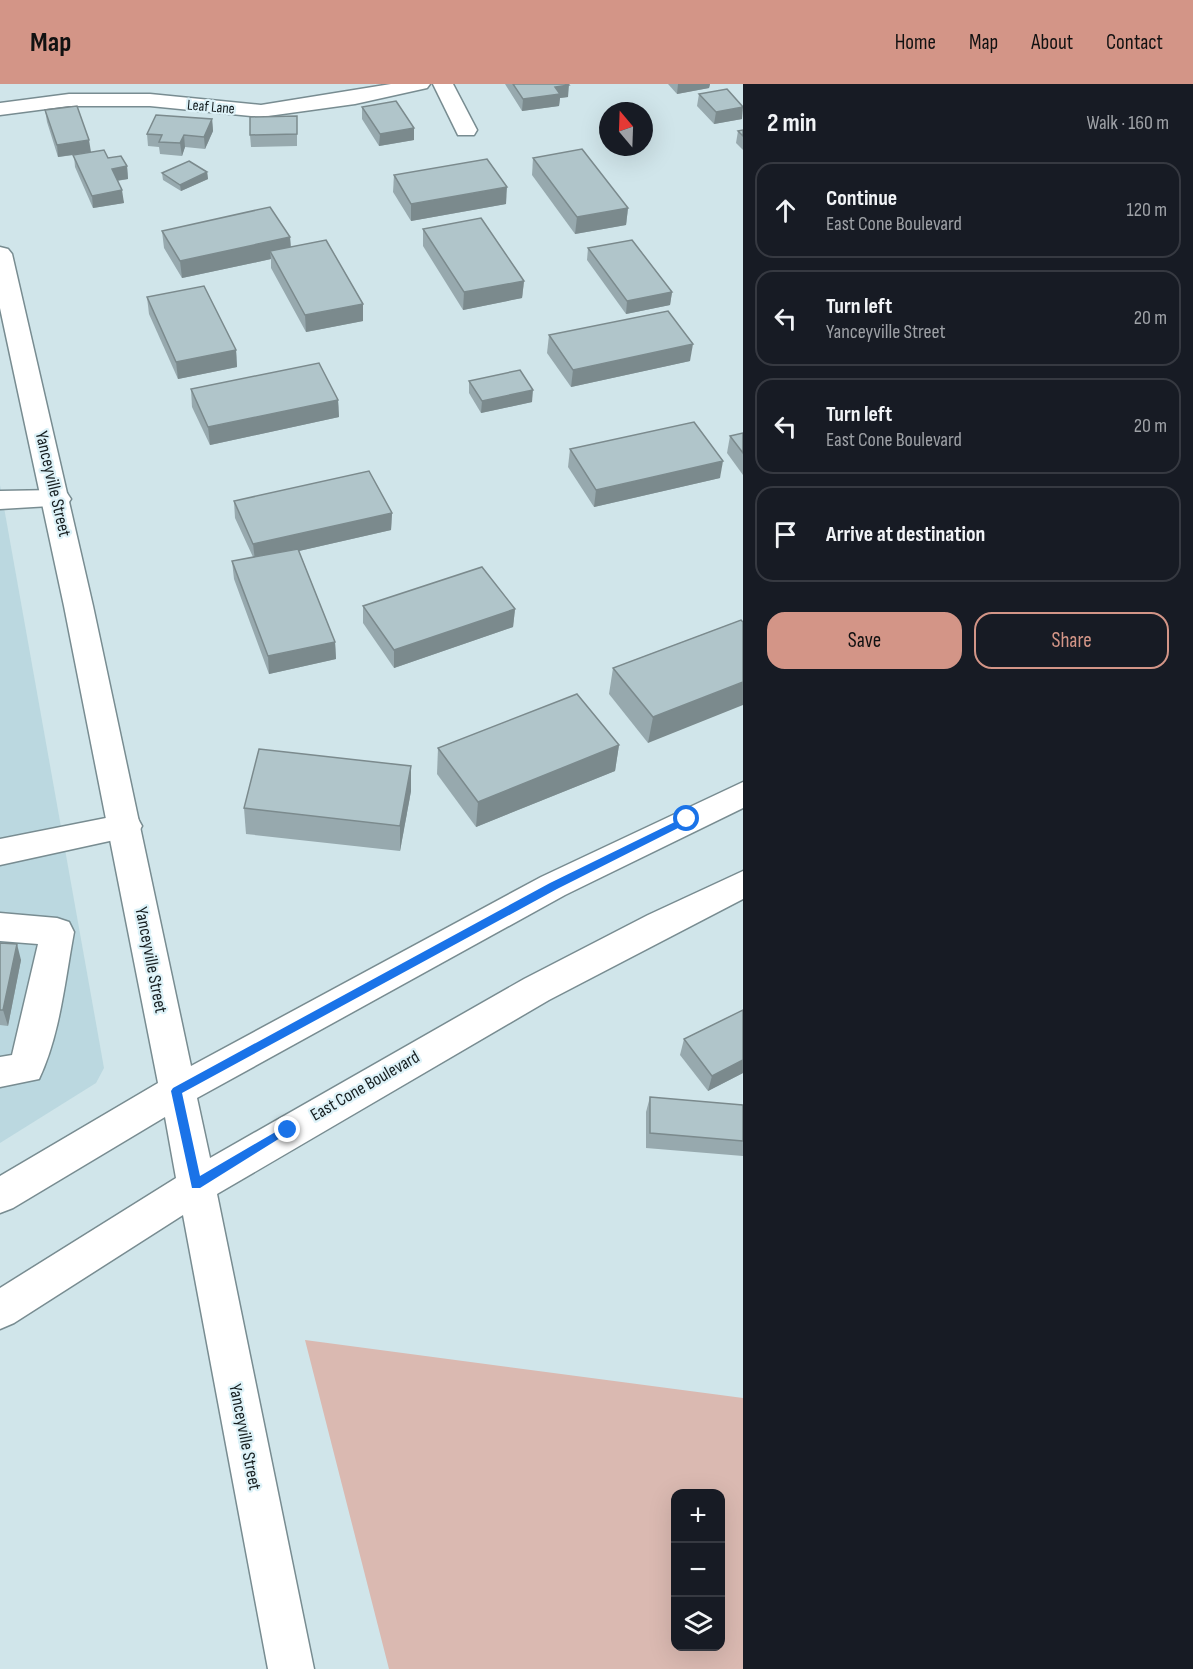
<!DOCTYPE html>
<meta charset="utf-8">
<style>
:root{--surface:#171b24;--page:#242831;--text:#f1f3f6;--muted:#9ea1a6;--line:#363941;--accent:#d39587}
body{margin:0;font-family:"Sofia Sans Condensed",sans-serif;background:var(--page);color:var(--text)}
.controls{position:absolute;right:18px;bottom:18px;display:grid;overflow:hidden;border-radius:12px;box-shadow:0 6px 24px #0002}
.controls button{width:54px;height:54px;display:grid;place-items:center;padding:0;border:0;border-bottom:2px solid var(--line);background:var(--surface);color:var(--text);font:30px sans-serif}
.compass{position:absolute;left:599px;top:18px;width:54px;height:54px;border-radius:50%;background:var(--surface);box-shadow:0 6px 24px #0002;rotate:341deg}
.stop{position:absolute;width:18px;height:18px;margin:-14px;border:4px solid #1a73e8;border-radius:50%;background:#fff}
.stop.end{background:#1a73e8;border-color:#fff;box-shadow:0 2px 6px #0008}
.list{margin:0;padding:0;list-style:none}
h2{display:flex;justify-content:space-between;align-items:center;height:78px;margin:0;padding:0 24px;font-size:26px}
h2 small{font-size:20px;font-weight:400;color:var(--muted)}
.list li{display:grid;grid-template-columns:39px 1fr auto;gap:18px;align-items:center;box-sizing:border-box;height:96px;margin:0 12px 12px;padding:0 12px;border:2px solid var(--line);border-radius:18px}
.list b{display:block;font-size:22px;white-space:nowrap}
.list p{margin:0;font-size:20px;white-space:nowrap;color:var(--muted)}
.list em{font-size:20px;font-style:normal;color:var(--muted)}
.actions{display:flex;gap:12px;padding:18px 24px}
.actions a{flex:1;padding:14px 0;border:2px solid var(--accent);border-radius:18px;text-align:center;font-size:21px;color:var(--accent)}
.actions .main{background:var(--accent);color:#111}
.icon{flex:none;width:33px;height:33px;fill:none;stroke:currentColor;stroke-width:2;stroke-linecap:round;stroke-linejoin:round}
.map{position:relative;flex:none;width:743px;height:1585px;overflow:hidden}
header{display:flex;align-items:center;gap:36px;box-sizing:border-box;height:84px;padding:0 30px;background:var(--accent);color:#111}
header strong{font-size:28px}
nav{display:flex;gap:33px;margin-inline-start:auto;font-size:21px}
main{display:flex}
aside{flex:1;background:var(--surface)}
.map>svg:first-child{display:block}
.built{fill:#bbd8e0}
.green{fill:#dab9b1;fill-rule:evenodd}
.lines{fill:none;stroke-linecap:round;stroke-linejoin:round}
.minor-casing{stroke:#788c91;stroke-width:3}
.major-casing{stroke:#788c91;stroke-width:3}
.minor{fill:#fff;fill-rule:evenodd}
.major{fill:#fff;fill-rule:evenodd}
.wall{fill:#97a9ae}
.shaded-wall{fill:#7b8a8d}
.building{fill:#b0c5ca;stroke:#7b8a8d;stroke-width:1.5}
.route{fill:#1a73e8}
.labels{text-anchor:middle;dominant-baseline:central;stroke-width:4.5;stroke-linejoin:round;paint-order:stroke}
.far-street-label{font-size:15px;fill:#161e20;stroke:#ddf2f8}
.street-label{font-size:18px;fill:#161e20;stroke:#ddf2f8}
</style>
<header>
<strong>Map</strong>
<nav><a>Home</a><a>Map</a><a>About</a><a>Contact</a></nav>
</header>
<main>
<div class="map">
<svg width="743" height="1585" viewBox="0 0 743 1585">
<rect width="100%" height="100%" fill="#d0e5ea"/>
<polygon class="built" points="0,401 104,984 96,999 0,1059"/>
<path class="green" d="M 305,1256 L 743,1314 L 743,1585 L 389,1585 ZM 676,1410 L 720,1410 L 720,1562 L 676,1562 Z"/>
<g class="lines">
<defs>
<g id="minor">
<polygon points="391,0 430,0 427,4 355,20 261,33 150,22 69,22 0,31 0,19 69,10 150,10 261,21"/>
<polygon points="433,0 453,0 477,46 474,51 458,51"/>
<polygon points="57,406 67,409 71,415 67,421 0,425 0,407"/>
<polygon points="126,730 137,733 142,742 137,751 0,781 0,755"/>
<path d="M 0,829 L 57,834 L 69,838 L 74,848 C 65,896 60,951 39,995 L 0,1003 L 0,973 L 12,971 L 38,860 L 0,857 Z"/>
</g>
<polygon id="major" points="0,163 8,165 12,170 93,522 191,982 541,793 743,698 743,724 565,811 197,1014 210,1074 524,895 648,831 743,787 743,815 549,916 217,1110 314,1585 268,1585 183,1131 14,1239 0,1245 0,1204 176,1094 165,1033 13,1124 0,1129 0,1092 158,999 64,522 0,224"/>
</defs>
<use href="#minor" class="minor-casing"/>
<use href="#major" class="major-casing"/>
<use href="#minor" class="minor"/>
<use href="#major" class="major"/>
</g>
<g class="wall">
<polygon points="505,0 568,0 568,13 560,14 559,22 522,27"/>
<polygon points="668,0 710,0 709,4 677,10"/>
<polygon points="699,10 742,35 714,40 697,22"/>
<polygon points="362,23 414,44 414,56 379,62 362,35"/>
<polygon points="45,26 91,68 108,74 127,82 128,95 117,97 124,119 93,124 75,83 74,71 58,73 47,38"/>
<polygon points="297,32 297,62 251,63 250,51"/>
<polygon points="212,35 213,47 205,65 185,63 182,72 160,70 159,63 148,62 147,50"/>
<polygon points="743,46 743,66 736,59 738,47"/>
<polygon points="533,74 628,124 626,141 575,150 532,91"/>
<polygon points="207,88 208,95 181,107 163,96 162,89"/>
<polygon points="394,91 506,120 411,137 393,108"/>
<polygon points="423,145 524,197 522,214 463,226 423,162"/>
<polygon points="162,147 290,153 291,163 363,220 363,237 306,248 271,184 271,175 182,194 164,164"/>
<polygon points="588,164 672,208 670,221 626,230 587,176"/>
<polygon points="147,213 236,266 237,283 178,295 149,230"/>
<polygon points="549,251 690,277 571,303 547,269"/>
<polygon points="469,297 532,318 481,329 469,309"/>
<polygon points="191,305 338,316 339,333 210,361 192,323"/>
<polygon points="743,349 743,391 727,369 730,352"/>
<polygon points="570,365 720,394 594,423 568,383"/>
<polygon points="234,417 392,429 391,446 299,467 335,558 336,575 269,590 234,495 232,477 253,473 235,434"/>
<polygon points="363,522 515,525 513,543 394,584 363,539"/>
<polygon points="741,536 648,659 609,610 613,584"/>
<polygon points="619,661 615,687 476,743 437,690 438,664"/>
<polygon points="411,682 411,707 400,767 246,750 244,724"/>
<polygon points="0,859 21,876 8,942 0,941"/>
<polygon points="743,926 743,989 708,1007 680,971 684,955"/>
<polygon points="650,1013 743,1021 743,1072 646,1064 646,1028"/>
</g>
<g class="shaded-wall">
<polygon points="678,0 710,0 709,4 677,10"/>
<polygon points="569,1 568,13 560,14 559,22 522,27 523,15 555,3"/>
<polygon points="743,23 742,35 714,40 716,28"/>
<polygon points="212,35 213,47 205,65 204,53"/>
<polygon points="414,44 414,56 379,62 380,50"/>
<polygon points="184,51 185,63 182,72 180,59"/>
<polygon points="89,56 91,68 58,73 57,61"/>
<polygon points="127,82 128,95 114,97 112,85"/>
<polygon points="207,88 208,95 181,107 180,101"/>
<polygon points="507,103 506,120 411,137 411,120"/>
<polygon points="122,106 124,119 93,124 92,112"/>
<polygon points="628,124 626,141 575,150 577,133"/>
<polygon points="290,153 291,170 270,167 271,175 182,194 180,177"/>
<polygon points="524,197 522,214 463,226 464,208"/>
<polygon points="672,208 670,221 626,230 627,217"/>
<polygon points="363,220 363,237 306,248 305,231"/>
<polygon points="693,260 690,277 571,303 573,286"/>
<polygon points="236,266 237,283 178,295 176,278"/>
<polygon points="533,306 532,318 481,329 482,317"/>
<polygon points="338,316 339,333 210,361 208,343"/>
<polygon points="723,377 720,394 594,423 596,406"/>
<polygon points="392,429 391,446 255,477 253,460"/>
<polygon points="515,525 513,543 394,584 394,566"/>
<polygon points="335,558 336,575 269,590 268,572"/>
<polygon points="743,598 743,621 648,659 653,633"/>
<polygon points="619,661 615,687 476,743 478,718"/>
<polygon points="411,682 411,707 400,767 400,742"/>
<polygon points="17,860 21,876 8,942 3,926"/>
<polygon points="743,976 743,989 708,1007 712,992"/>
</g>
<g class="building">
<polygon points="513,0 568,0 569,1 555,3 560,10 523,15"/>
<polygon points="727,5 743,23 716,28 699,10"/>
<polygon points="396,17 414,44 380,50 362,23"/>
<polygon points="77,22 89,56 57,61 45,26"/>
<polygon points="156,31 212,35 204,53 184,51 180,59 159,58 162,51 147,50"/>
<polygon points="297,32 297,50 250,51 250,33"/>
<polygon points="743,46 743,52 738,47"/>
<polygon points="582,65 628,124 577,133 533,74"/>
<polygon points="104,66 108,74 121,72 127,82 112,85 122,106 92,112 73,71"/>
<polygon points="487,75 507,103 411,120 394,91"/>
<polygon points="189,77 207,88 180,101 162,89"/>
<polygon points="270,123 290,153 180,177 162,147"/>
<polygon points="481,134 524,197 464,208 423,145"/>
<polygon points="326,156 363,220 305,231 270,167"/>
<polygon points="632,156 672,208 627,217 588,164"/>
<polygon points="204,202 236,266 176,278 147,213"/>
<polygon points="668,227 693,260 573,286 549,251"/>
<polygon points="319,279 338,316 208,343 191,305"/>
<polygon points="520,286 533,306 482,317 469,297"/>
<polygon points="694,338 723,377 596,406 570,365"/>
<polygon points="743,349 743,369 730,352"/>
<polygon points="369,387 392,429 253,460 234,417"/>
<polygon points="298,465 335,558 268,572 232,477"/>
<polygon points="482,483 515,525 394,566 363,522"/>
<polygon points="741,536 743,538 743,598 653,633 613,584"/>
<polygon points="577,610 619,661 478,718 438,664"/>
<polygon points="259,665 411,682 400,742 244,724"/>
<polygon points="0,859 17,860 3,926 0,926"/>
<polygon points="743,926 743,976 712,992 684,955"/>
<polygon points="650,1013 743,1021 743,1057 650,1049"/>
</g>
<polygon class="route" points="687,732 690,733 690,738 557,805 182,1009 200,1092 284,1043 288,1041 293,1046 200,1104 192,1104 171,1007 173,1004 550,799"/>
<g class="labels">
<g class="far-street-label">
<text transform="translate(211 23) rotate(5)">Leaf Lane</text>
</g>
<g class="street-label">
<text transform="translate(53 400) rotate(77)">Yanceyville Street</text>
<text transform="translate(151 876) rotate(79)">Yanceyville Street</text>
<text transform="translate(365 1002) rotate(-30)">East Cone Boulevard</text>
<text transform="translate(245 1353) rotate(79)">Yanceyville Street</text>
</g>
</g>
</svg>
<div class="controls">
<button>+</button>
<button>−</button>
<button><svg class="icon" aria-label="layers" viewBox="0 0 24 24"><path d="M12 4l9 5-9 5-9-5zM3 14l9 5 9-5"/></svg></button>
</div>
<svg class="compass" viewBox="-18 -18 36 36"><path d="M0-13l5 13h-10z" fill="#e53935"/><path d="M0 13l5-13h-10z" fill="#9ea1a6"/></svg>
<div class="stop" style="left:687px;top:735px"></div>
<div class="stop end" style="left:288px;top:1046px"></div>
</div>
<aside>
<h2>2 min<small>Walk · 160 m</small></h2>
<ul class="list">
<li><svg class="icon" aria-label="ahead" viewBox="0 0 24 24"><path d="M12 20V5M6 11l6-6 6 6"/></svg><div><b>Continue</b><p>East Cone Boulevard</p></div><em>120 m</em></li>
<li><svg class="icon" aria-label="left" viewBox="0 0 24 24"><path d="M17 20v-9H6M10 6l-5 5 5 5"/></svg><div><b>Turn left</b><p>Yanceyville Street</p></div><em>20 m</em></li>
<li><svg class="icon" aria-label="left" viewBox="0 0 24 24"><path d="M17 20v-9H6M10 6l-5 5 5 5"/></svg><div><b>Turn left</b><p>East Cone Boulevard</p></div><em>20 m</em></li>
<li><svg class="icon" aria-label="arrive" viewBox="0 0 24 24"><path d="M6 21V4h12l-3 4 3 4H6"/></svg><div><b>Arrive at destination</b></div></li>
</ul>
<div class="actions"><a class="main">Save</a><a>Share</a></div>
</aside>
</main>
